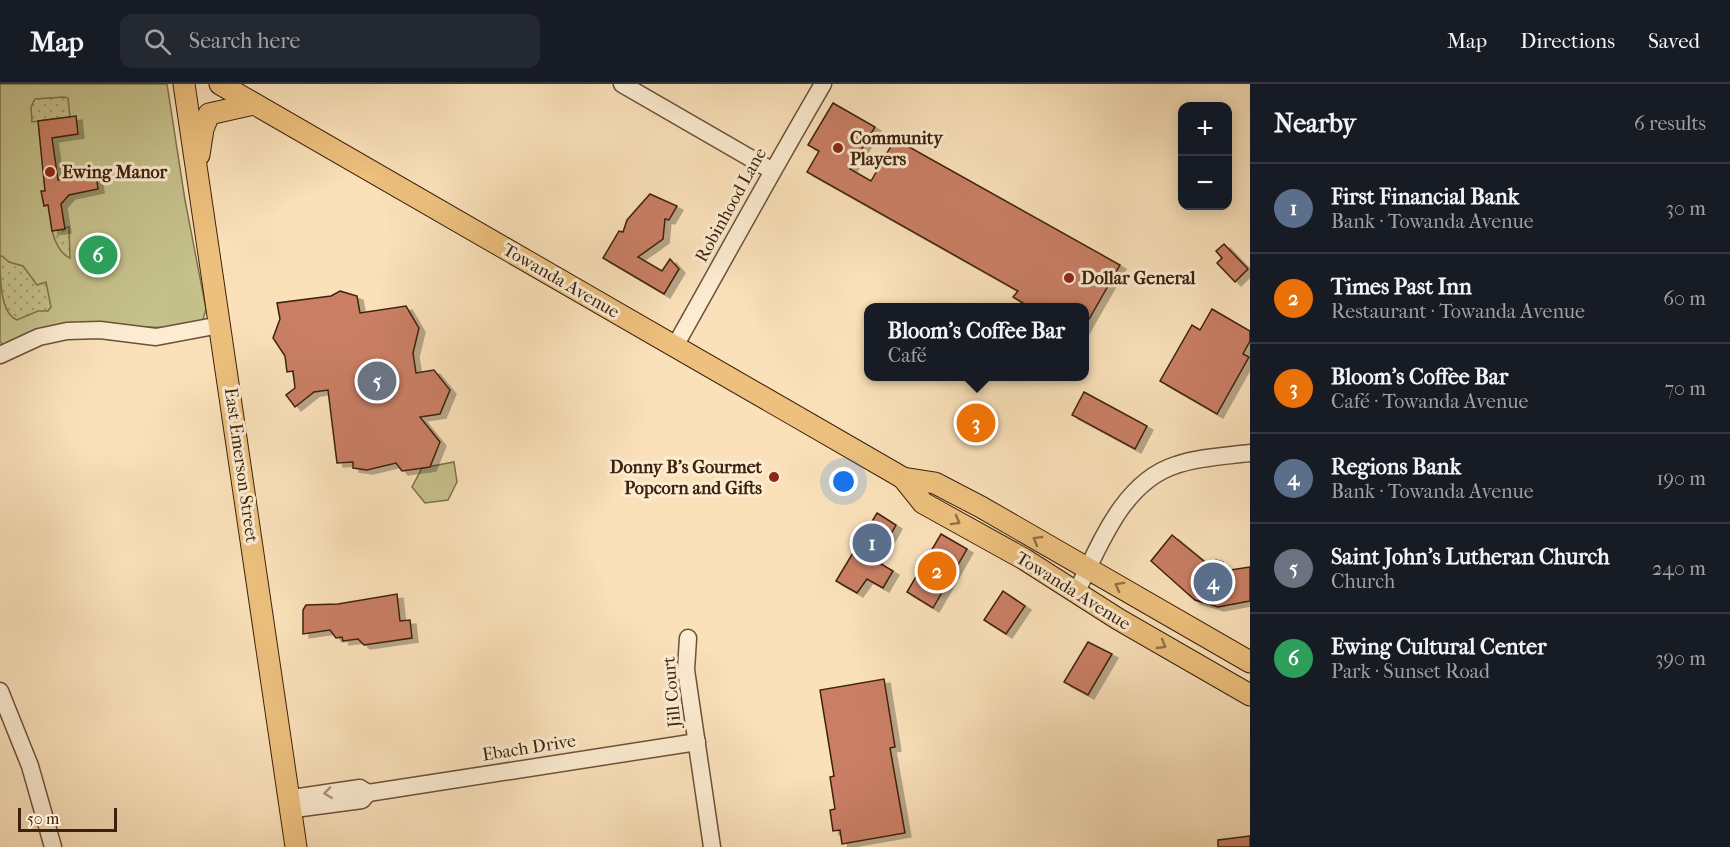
<!DOCTYPE html>
<meta charset="utf-8">
<style>
:root{--surface:#171b24;--page:#242831;--text:#f1f3f6;--muted:#9ea1a6;--line:#363941;--accent:#2563eb}
body{margin:0;font-family:"IM FELL French Canon",serif;background:var(--page);color:var(--text)}
.controls{position:absolute;right:18px;top:18px;display:grid;overflow:hidden;border-radius:12px;box-shadow:0 3px 15px #0003}
.controls button{width:54px;height:54px;display:grid;place-items:center;padding:0;border:0;border-bottom:2px solid var(--line);background:var(--surface);color:var(--text);font:30px sans-serif}
.scale{position:absolute;left:18px;bottom:15px;width:99px;box-sizing:border-box;padding-left:6px;border:3px solid #3c210c;border-top:0;font-size:16px;line-height:21px;white-space:nowrap;color:#3c210c;-webkit-text-stroke:4px #fcecd2;paint-order:stroke}
.you{position:absolute;left:844px;top:398px;width:21px;height:21px;margin:-15px;border:4px solid #fff;border-radius:50%;background:#1a73e8;box-shadow:0 0 0 9px #1a73e833}
.badge{display:grid;place-items:center;width:39px;height:39px;border-radius:50%;background:var(--accent);color:#fff;font-size:20px;font-weight:700}
.pin{position:absolute;translate:-50% -50%;border:3px solid #fff;box-shadow:0 2px 6px #0006}
.popup{position:absolute;left:864px;top:219px;width:225px;height:78px;box-sizing:border-box;display:grid;place-content:center;border-radius:12px;background:var(--surface);filter:drop-shadow(0 2px 4px #0005);font-size:20px;white-space:nowrap;color:var(--muted)}
.popup b{font-size:22px;color:var(--text)}
.popup::after{content:'';position:absolute;left:50%;top:100%;margin-left:-12px;border:12px solid transparent;border-top-color:var(--surface)}
.list{margin:0;padding:0;list-style:none}
h2{display:flex;justify-content:space-between;align-items:center;height:78px;margin:0;padding:0 24px;font-size:26px}
h2 small{font-size:20px;font-weight:400;color:var(--muted)}
.list li{display:grid;grid-template-columns:39px 1fr auto;gap:18px;align-items:center;box-sizing:border-box;height:90px;padding:0 24px;border-top:2px solid var(--line)}
.list b{display:block;font-size:22px;white-space:nowrap}
.list p{margin:0;font-size:20px;white-space:nowrap;color:var(--muted)}
.list em{font-size:20px;font-style:normal;color:var(--muted)}
.icon{flex:none;width:33px;height:33px;fill:none;stroke:currentColor;stroke-width:2;stroke-linecap:round;stroke-linejoin:round}
.map{position:relative;flex:none;width:1250px;height:763px;overflow:hidden}
header{display:flex;align-items:center;gap:36px;box-sizing:border-box;height:84px;padding:0 30px;background:var(--surface);border-bottom:2px solid var(--line)}
header strong{font-size:28px}
nav{display:flex;gap:33px;margin-inline-start:auto;font-size:21px}
.search{width:420px;height:54px;background:var(--page);display:flex;align-items:center;gap:15px;box-sizing:border-box;padding:0 21px;border-radius:12px;color:var(--muted);font-size:22px}
main{display:flex}
aside{flex:1;background:var(--surface)}
.map>svg:first-child{display:block}
.park{fill:#c5c18b;stroke:#80714c;stroke-width:1.5}
.garden{fill:url(#garden-dots);stroke:#80714c;stroke-width:1.5}
.building{fill:#ca7f65;stroke:#3c210c;stroke-width:1.5;filter:url(#shadow)}
.lines{fill:none;stroke-linecap:round;stroke-linejoin:round}
.minor-casing{stroke:#6c5138;stroke-width:19}
.major-casing{stroke:#3c210c;stroke-width:23}
.minor{stroke:#fcecd2;stroke-width:16}
.major{stroke:#edc07d;stroke-width:21}
.oneway{stroke:#947044}
.oneway2{stroke:#a69179}
.poi-dot{fill:#8f2418;stroke:#fcecd2;stroke-width:2}
.labels{text-anchor:middle;dominant-baseline:central;stroke-width:6;stroke-linejoin:round;paint-order:stroke}
.poi-label{font-size:18px;font-weight:bold;fill:#3c210c;stroke:#fcecd2;text-anchor:start}
.street-label{font-size:18px;fill:#3c210c;stroke:#fcecd2}
</style>
<header>
<strong>Map</strong>
<div class="search"><svg class="icon" aria-label="search" viewBox="0 0 24 24"><circle cx="10" cy="10" r="6"/><path d="M15 15l6 6"/></svg>Search here</div>
<nav><a>Map</a><a>Directions</a><a>Saved</a></nav>
</header>
<main>
<div class="map">
<svg width="1250" height="763" viewBox="0 0 1250 763">
<defs>
<pattern id="garden-dots" width="8" height="8" patternUnits="userSpaceOnUse" patternTransform="scale(1.5)"><rect width="8" height="8" fill="#c5c18b"/><path d="M2 2h.1M6 6h.1" fill="none" stroke="#a19c70" stroke-width="1.8" stroke-linecap="round"/></pattern>
<filter id="shadow"><feDropShadow dx="6" dy="4" stdDeviation="0" flood-color="#0004"/></filter>
</defs>
<rect width="100%" height="100%" fill="#fae1ba"/>
<filter id="stains"><feTurbulence type="fractalNoise" baseFrequency=".00333" numOctaves="4"/><feColorMatrix values="0 0 0 0 .2 0 0 0 0 .09 0 0 0 0 .02 0 0 0 .5 -.17"/></filter>
<radialGradient id="worn" r=".72"><stop offset=".6" stop-color="#630" stop-opacity="0"/><stop offset="1" stop-color="#630" stop-opacity=".3"/></radialGradient>
<g class="park">
<polygon points="0,0 167,0 185,116 206,225 203,236 176,244 88,241 5,262 0,258"/>
<polygon points="454,378 457,398 448,416 425,419 412,403 422,384"/>
</g>
<g class="garden">
<polygon points="64,13 68,14 70,33 32,38 31,23 35,15"/>
<path d="M 69,143 L 70,174 C 60,170 55,158 52,147 Z"/>
<path d="M 2,172 L 9,178 L 23,182 L 37,201 L 46,198 L 51,223 L 48,227 L 38,227 L 17,236 C 0,229 0,194 0,173 Z"/>
</g>
<g class="building">
<polygon points="833,19 875,43 850,85 871,97 895,55 1120,181 1084,244 1084,224 1031,224 1013,213 1018,207 807,88 819,67 808,61"/>
<polygon points="76,32 78,50 52,54 58,96 96,90 98,105 69,111 61,120 65,145 52,147 48,121 44,122 41,107 45,107 38,37"/>
<polygon points="650,110 677,122 669,136 665,135 663,155 638,173 662,187 670,175 679,185 664,210 603,174 619,147 623,148 627,136"/>
<polygon points="1224,160 1248,185 1235,198 1217,179 1222,174 1216,167"/>
<polygon points="340,207 357,212 360,229 406,222 419,244 413,269 416,289 434,286 450,306 440,330 420,333 440,358 430,383 402,387 396,379 367,386 353,384 353,378 337,379 328,306 314,308 295,323 286,311 295,304 293,287 287,288 285,272 273,254 280,235 277,219 331,212"/>
<polygon points="1212,225 1250,247 1250,257 1243,270 1249,273 1217,330 1160,297 1192,241 1200,246"/>
<polygon points="1084,308 1147,342 1135,365 1072,331"/>
<polygon points="877,429 896,441 876,477 893,487 883,504 867,495 857,509 836,497"/>
<polygon points="941,450 967,465 933,524 907,508"/>
<polygon points="1172,451 1211,483 1216,476 1223,478 1224,487 1250,483 1250,517 1218,523 1195,516 1188,510 1151,477"/>
<polygon points="1003,507 1025,522 1006,550 984,536"/>
<polygon points="397,510 400,537 410,536 412,554 364,561 358,555 343,557 342,553 336,554 330,546 303,550 303,526 306,521 338,520"/>
<polygon points="1088,558 1112,570 1088,611 1064,598"/>
<polygon points="884,595 895,663 890,664 905,749 842,760 840,746 833,747 830,726 835,725 830,693 834,692 820,606"/>
<polygon points="1250,752 1250,763 1218,763 1218,756"/>
</g>
<g class="lines">
<defs>
<g id="minor">
<polyline points="622,0 771,86"/>
<path d="M 675,262 C 724,175 772,87 823,0"/>
<polyline points="0,271 39,253 67,247 100,246 156,253 220,241"/>
<path d="M 1076,509 C 1099,463 1122,398 1176,381 C 1199,373 1226,372 1250,369"/>
<polyline points="688,554 686,586 712,763"/>
<polyline points="0,607 30,682 53,763"/>
<polyline points="368,709 697,658"/>
<polyline points="289,720 299,713 360,704 368,709 362,716 302,724 294,720"/>
</g>
<g id="major">
<polyline points="184,0 296,763"/>
<polyline points="220,0 891,387 903,394 935,399 981,423 1250,578"/>
<polyline points="199,71 203,45 209,30 254,20"/>
<polyline points="903,394 923,419 1024,475 1118,535 1250,611"/>
</g>
</defs>
<use href="#minor" class="minor-casing"/>
<use href="#major" class="major-casing"/>
<use href="#minor" class="minor"/>
<use href="#major" class="major"/>
</g>
<defs><path id="oneway-chevron" d="M-2-3.5L2.5 0L-2 3.5" fill="none" stroke-width="1.6" stroke-linecap="round" stroke-linejoin="round" transform="scale(1.5)"/></defs>
<g class="oneway">
<use href="#oneway-chevron" transform="translate(956 437) rotate(29)"/>
<use href="#oneway-chevron" transform="translate(1037 456) rotate(-150)"/>
<use href="#oneway-chevron" transform="translate(1119 502) rotate(-151)"/>
<use href="#oneway-chevron" transform="translate(1162 561) rotate(30)"/>
</g>
<use class="oneway2" href="#oneway-chevron" transform="translate(328 709) rotate(172)"/>
<g class="poi-dot">
<circle cx="838" cy="64" r="6"/>
<circle cx="50" cy="88" r="6"/>
<circle cx="1069" cy="194" r="6"/>
<circle cx="774" cy="393" r="6"/>
</g>
<g class="labels">
<g class="poi-label">
<text x="850" y="54">Community<tspan x="850" dy="21">Players</tspan></text>
<text x="62" y="88">Ewing Manor</text>
<text x="1081" y="194">Dollar General</text>
<text x="762" y="383" text-anchor="end">Donny B's Gourmet<tspan x="762" dy="21">Popcorn and Gifts</tspan></text>
</g>
<g class="street-label">
<text transform="translate(731 121) rotate(-61)">Robinhood Lane</text>
<text transform="translate(561 197) rotate(30)">Towanda Avenue</text>
<text transform="translate(241 381) rotate(82)">East Emerson Street</text>
<text transform="translate(1073 507) rotate(32)">Towanda Avenue</text>
<text transform="translate(672 608) rotate(-95)">Jill Court</text>
<text transform="translate(529 664) rotate(-9)">Ebach Drive</text>
</g>
</g>
<rect width="100%" height="100%" filter="url(#stains)"/>
<rect width="100%" height="100%" fill="url(#worn)"/>
</svg>
<div class="controls">
<button>+</button>
<button>−</button>
</div>
<div class="scale">50 m</div>
<div class="you"></div>
<div class="pin badge" style="left:872px;top:459px;background:#5c6f8a">1</div>
<div class="pin badge" style="left:937px;top:487px;background:#e8710a">2</div>
<div class="pin badge" style="left:976px;top:339px;background:#e8710a">3</div>
<div class="popup"><b>Bloom's Coffee Bar</b>Café</div>
<div class="pin badge" style="left:1213px;top:498px;background:#5c6f8a">4</div>
<div class="pin badge" style="left:377px;top:297px;background:#6b7280">5</div>
<div class="pin badge" style="left:98px;top:171px;background:#2e9e5b">6</div>
</div>
<aside>
<h2>Nearby<small>6 results</small></h2>
<ul class="list">
<li><span class="badge" style="background:#5c6f8a">1</span><div><b>First Financial Bank</b><p>Bank · Towanda Avenue</p></div><em>30 m</em></li>
<li><span class="badge" style="background:#e8710a">2</span><div><b>Times Past Inn</b><p>Restaurant · Towanda Avenue</p></div><em>60 m</em></li>
<li><span class="badge" style="background:#e8710a">3</span><div><b>Bloom's Coffee Bar</b><p>Café · Towanda Avenue</p></div><em>70 m</em></li>
<li><span class="badge" style="background:#5c6f8a">4</span><div><b>Regions Bank</b><p>Bank · Towanda Avenue</p></div><em>190 m</em></li>
<li><span class="badge" style="background:#6b7280">5</span><div><b>Saint John's Lutheran Church</b><p>Church</p></div><em>240 m</em></li>
<li><span class="badge" style="background:#2e9e5b">6</span><div><b>Ewing Cultural Center</b><p>Park · Sunset Road</p></div><em>390 m</em></li>
</ul>
</aside>
</main>
